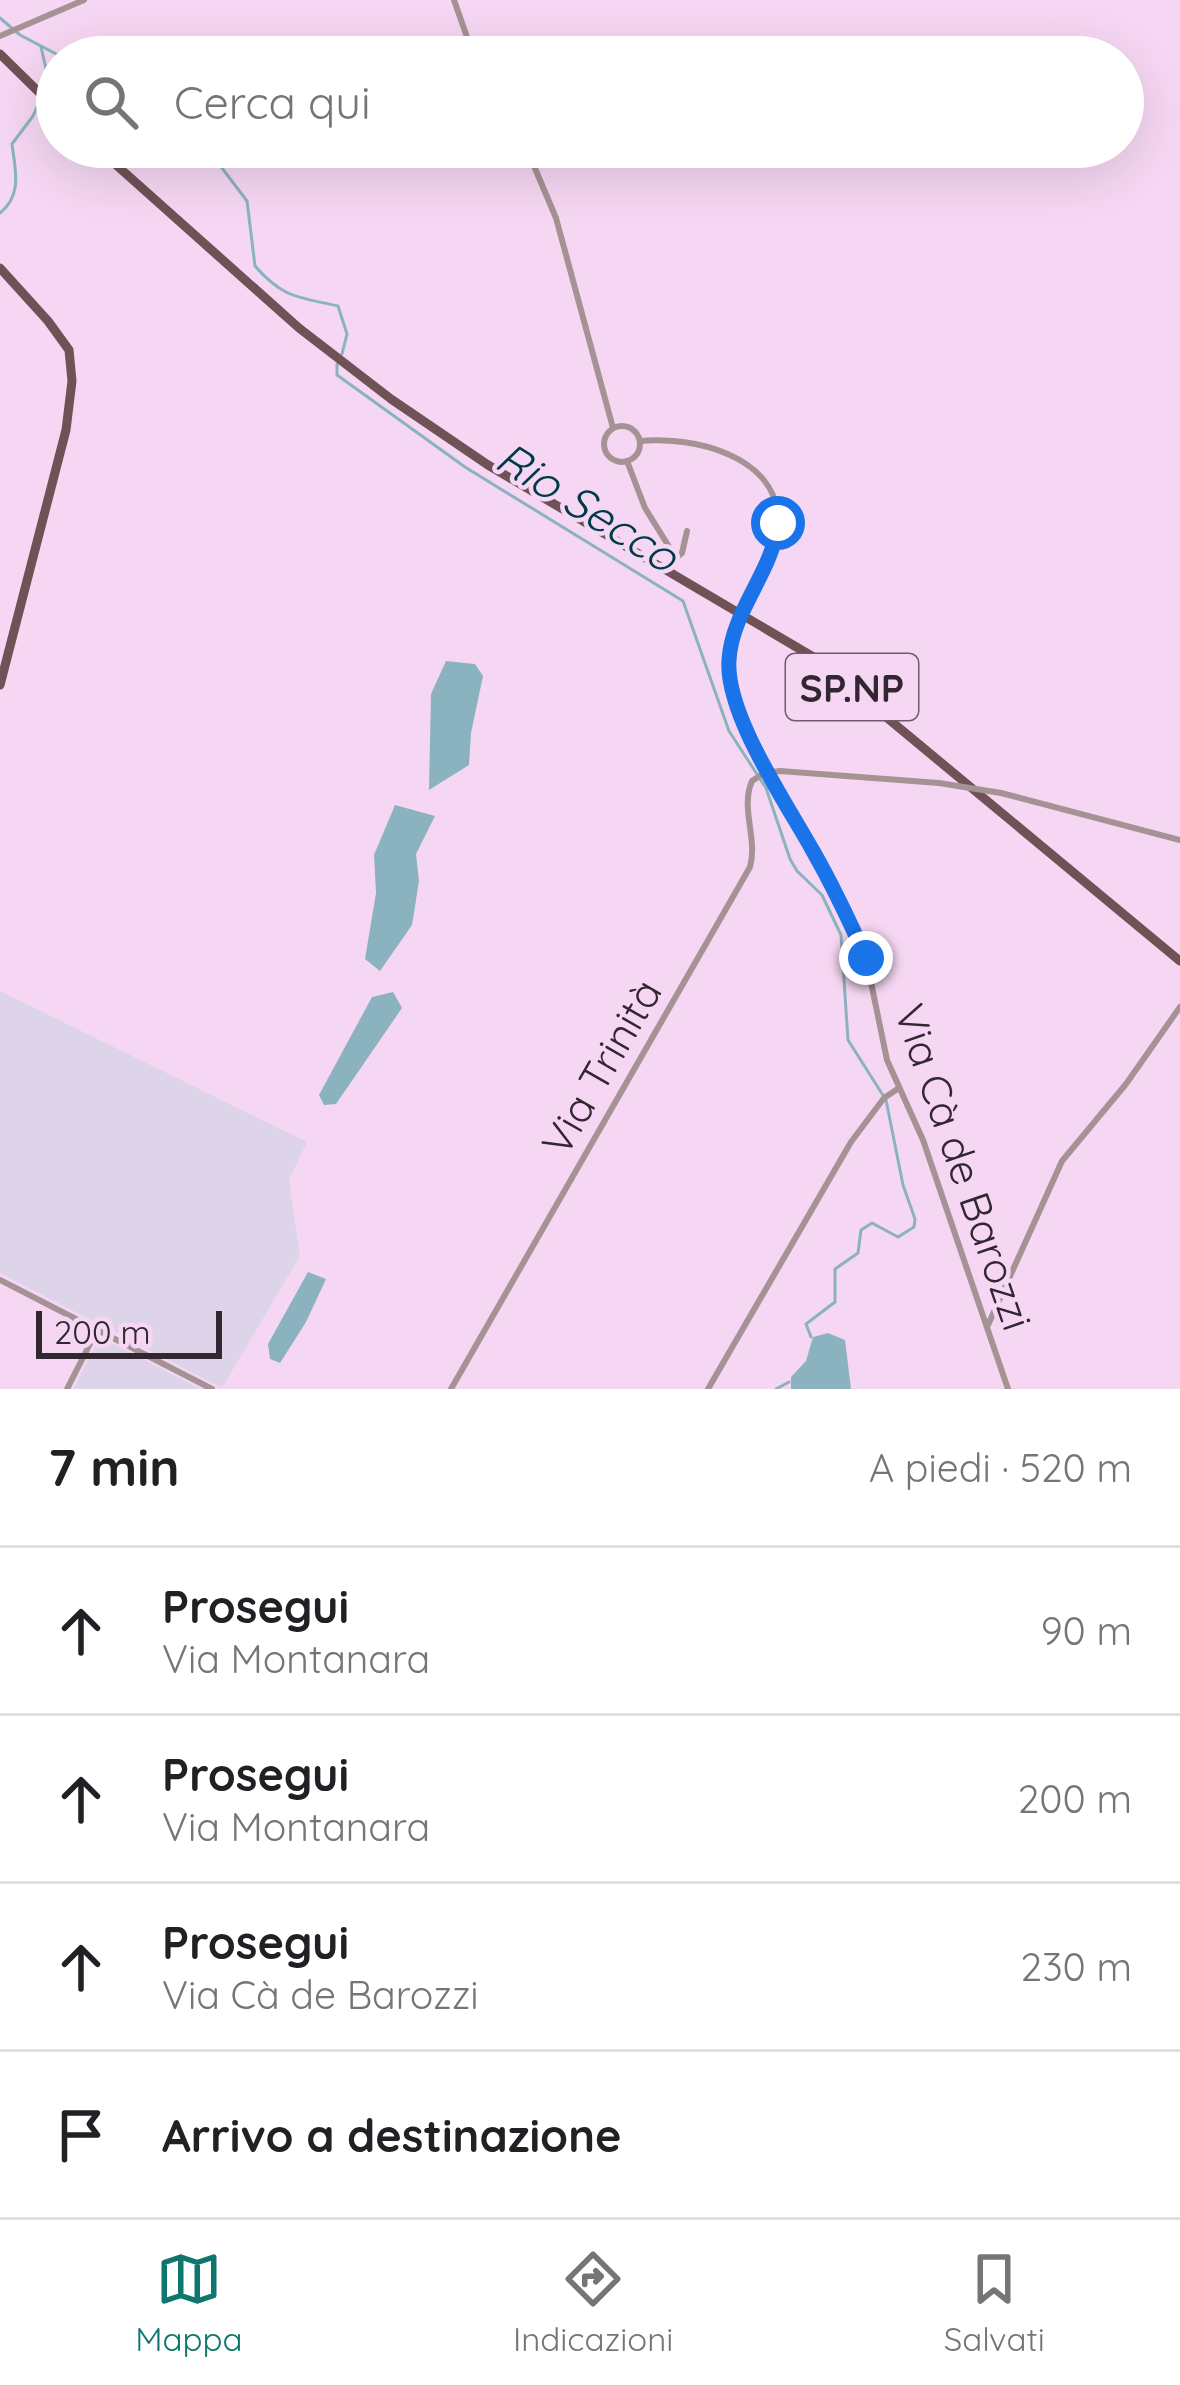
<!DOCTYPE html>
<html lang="it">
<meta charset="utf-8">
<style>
:root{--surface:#fff;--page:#f2f2f2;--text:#202124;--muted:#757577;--line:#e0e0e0;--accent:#0f766e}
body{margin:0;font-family:Quicksand,sans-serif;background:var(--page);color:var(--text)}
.scale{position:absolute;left:36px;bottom:30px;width:186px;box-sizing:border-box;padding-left:12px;border:6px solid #322631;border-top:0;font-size:33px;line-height:42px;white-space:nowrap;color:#322631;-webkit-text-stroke:9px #f6d7f3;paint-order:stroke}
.stop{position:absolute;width:36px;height:36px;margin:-27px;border:9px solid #1a73e8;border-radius:50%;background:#fff}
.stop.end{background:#1a73e8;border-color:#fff;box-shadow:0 3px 12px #0008}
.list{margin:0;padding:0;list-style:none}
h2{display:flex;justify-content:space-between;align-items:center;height:156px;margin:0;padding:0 48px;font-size:51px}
h2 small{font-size:39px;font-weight:400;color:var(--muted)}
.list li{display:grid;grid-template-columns:78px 1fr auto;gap:36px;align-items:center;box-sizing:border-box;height:168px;padding:0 48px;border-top:3px solid var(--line)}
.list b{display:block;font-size:45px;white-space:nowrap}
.list p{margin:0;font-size:39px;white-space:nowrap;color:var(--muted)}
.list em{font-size:39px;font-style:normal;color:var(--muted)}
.icon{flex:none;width:66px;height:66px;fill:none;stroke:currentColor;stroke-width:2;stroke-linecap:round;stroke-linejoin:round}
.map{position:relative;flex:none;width:1180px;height:1389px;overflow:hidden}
.search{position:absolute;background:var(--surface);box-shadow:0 12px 48px #0002;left:36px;right:36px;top:36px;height:132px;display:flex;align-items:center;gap:30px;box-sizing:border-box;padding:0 42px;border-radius:66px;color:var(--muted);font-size:45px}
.sheet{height:828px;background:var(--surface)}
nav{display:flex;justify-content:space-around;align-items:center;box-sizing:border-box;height:168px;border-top:3px solid var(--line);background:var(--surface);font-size:33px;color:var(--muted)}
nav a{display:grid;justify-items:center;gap:6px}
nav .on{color:var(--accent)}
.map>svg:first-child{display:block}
.industrial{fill:#ded4e9}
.water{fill:#8bb2bf}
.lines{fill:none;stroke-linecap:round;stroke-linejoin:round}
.stream{stroke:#8bb2bf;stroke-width:3}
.minor{stroke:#a59295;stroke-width:6}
.major{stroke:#6f5156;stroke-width:9}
.minor-bridge{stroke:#a59295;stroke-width:6}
.route{stroke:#1a73e8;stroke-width:15}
.labels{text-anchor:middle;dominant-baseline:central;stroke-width:9;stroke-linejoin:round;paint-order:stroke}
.shield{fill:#f6d7f3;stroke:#6d5b6b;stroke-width:3}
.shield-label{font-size:39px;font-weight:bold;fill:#322631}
.street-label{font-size:42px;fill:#322631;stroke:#f6d7f3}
.water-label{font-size:45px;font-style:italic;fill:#003a49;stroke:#f6d7f3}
</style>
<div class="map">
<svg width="1180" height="1389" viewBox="0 0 1180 1389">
<rect width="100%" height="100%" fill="#f6d7f3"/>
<g class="industrial">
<polygon points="0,991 307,1142 289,1180 300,1256 222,1388 0,1273"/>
<polygon points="100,1337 201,1389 73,1389"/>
</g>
<g class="water">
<polygon points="446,661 475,664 483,676 471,733 469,765 429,790 431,694"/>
<polygon points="395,805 435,816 416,854 419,881 412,925 380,971 365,959 376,893 374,855"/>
<polygon points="393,992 402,1008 336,1104 324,1105 319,1095 372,997"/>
<polygon points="308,1272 326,1279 306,1322 280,1363 270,1359 268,1344"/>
<polygon points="828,1333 845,1340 851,1389 791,1389 791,1377 806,1361 813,1337"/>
</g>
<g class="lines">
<g class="stream">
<polyline points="0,18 20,35 62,57"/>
<polyline points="41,47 47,73 43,89"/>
<path d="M 206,147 L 247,201 L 255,266 C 284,299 299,297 338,306 L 347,334 L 342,354"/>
<path d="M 0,213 C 23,195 15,169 12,144 L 33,116 L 41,98"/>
<polyline points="337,364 337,375 465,467 683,601 729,731 766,788 790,859 797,871 822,895 841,935 848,1040 886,1100 903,1185 915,1219 914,1227 898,1237 872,1223 861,1230 858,1253 835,1269 835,1302 806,1324 811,1337"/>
<polyline points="776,1389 789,1382"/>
</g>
<g class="minor">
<polyline points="454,0 474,57"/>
<polyline points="0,36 84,0"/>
<polyline points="526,147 556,218 613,428"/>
<circle cx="622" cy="444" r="18"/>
<path d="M 640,441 C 692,436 777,455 778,520 C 779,549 763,574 750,598"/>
<polyline points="627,461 645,508 676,558 682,553 687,531"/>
<polyline points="737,628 728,664 736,698 767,773 812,849 866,958 887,1060 923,1140 1008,1389"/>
<polyline points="1001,793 1180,840"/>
<polyline points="0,1280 212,1389"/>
<polyline points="988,1325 1062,1161 1126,1084 1180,1007"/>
<polyline points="67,1389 97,1330"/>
<path d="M 451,1389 L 750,867 C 758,839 740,808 752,781 L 764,773 L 780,771 L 939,783"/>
<polyline points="708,1389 851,1142 884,1098 899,1088"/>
</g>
<g class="major">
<polyline points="0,54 57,110"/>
<polyline points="96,147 299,328 391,399 488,465 815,658 1180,961"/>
<polyline points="0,268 48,321 69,350 72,381 66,430 0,685"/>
</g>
<g class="minor-bridge">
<polyline points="737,628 750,598"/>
<polyline points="939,783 1001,793"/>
</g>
</g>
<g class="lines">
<path class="route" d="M 778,523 C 773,572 732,610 729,660 C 725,714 787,804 813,851 C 833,886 850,922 866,958"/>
</g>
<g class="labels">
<rect class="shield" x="786" y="654" width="132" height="66" rx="9"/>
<g class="shield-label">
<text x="852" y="687">SP.NP</text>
</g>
<g class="street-label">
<text transform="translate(601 1067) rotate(-60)">Via Trinità</text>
<text transform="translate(964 1167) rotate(71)">Via Cà de Barozzi</text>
</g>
<g class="water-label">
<text transform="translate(588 506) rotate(32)">Rio Secco</text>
</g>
</g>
</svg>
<div class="scale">200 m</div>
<div class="stop" style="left:778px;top:523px"></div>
<div class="stop end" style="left:866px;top:958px"></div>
<div class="search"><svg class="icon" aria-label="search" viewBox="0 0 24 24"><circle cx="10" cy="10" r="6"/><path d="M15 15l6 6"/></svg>Cerca qui</div>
</div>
<section class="sheet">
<h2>7 min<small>A piedi · 520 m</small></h2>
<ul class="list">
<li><svg class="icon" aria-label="ahead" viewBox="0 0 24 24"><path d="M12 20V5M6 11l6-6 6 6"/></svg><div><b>Prosegui</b><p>Via Montanara</p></div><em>90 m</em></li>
<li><svg class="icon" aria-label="ahead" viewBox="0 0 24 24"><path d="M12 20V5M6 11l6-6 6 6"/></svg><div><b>Prosegui</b><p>Via Montanara</p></div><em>200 m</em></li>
<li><svg class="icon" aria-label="ahead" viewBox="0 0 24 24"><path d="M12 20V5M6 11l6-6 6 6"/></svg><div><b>Prosegui</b><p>Via Cà de Barozzi</p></div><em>230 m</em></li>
<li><svg class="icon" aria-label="arrive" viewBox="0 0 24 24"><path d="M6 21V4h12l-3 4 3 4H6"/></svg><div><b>Arrivo a destinazione</b></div></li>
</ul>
</section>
<nav>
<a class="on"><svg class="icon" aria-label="map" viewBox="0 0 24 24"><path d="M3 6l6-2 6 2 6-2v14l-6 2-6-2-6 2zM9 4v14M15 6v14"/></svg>Mappa</a>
<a><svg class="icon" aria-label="directions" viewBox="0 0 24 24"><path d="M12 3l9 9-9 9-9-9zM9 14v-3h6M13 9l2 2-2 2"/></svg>Indicazioni</a>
<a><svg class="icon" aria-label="saved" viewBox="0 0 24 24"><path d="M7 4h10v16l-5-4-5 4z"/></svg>Salvati</a>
</nav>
